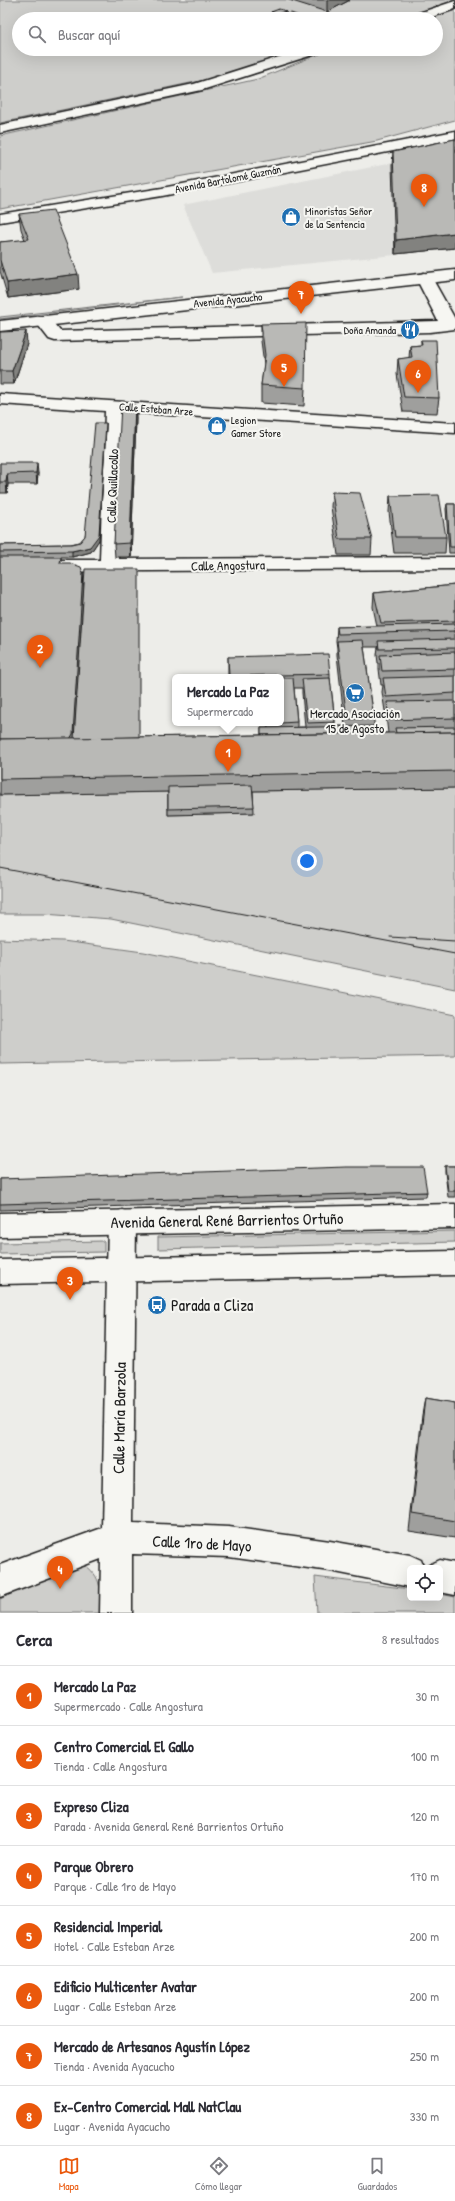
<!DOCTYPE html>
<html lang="es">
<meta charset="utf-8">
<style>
:root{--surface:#fff;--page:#f2f2f3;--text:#2b2b33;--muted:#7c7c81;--line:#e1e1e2;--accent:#ea580c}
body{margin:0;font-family:"Patrick Hand",sans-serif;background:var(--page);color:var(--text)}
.controls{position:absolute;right:12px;bottom:12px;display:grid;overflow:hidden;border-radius:6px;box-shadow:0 4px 16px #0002}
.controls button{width:36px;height:36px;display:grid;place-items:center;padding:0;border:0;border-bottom:1px solid var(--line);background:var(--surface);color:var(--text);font:20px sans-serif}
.you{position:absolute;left:307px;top:861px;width:14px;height:14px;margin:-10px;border:3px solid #fff;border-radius:50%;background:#1a73e8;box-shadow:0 0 0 6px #1a73e833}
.badge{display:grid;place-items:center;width:26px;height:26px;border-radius:50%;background:var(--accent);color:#fff;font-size:13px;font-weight:700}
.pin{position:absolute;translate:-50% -33px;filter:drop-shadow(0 1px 2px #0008)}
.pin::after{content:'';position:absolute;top:21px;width:14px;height:12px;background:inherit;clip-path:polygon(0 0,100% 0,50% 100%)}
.popup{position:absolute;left:172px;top:674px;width:112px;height:52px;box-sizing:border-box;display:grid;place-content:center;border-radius:6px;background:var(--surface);filter:drop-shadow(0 1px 3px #0005);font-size:13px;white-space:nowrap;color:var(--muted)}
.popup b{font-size:15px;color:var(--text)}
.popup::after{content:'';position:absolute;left:50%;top:100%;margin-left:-8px;border:8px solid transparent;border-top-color:var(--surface)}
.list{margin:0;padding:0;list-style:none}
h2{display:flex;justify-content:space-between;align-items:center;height:52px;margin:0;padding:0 16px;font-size:17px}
h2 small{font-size:13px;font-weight:400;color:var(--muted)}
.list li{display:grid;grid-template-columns:26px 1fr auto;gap:12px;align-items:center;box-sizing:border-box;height:60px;padding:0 16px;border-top:1px solid var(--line)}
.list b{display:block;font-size:15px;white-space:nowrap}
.list p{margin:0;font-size:13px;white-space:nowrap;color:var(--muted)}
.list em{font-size:13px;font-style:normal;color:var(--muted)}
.icon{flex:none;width:22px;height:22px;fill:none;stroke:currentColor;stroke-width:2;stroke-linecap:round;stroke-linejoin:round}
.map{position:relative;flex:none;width:455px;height:1613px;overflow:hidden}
.search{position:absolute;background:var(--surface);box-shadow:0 4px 16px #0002;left:12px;right:12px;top:12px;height:44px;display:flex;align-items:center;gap:10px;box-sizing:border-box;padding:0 14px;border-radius:22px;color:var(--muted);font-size:15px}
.sheet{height:532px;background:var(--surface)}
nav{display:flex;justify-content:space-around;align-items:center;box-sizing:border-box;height:56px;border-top:1px solid var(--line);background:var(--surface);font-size:11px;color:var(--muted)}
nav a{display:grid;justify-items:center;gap:2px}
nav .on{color:var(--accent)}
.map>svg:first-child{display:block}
.built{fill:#ddddda}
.green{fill:#cececb;stroke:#757574}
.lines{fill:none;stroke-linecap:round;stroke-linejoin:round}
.minor-casing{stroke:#1c1c1c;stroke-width:3}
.major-casing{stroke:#1c1c1c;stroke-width:3}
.minor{fill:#f6f6f2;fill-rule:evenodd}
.major{fill:#f6f6f2;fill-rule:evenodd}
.tram{stroke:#1c1c1c;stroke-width:1}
.wall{fill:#9f9f9d;stroke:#1c1c1c;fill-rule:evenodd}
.shaded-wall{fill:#82827f;stroke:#1c1c1c}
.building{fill:#b9b9b6;stroke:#1c1c1c}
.labels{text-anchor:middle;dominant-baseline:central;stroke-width:4;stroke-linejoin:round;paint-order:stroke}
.far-street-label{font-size:11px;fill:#1c1c1c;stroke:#f6f6f2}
.far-poi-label{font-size:11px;fill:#1c1c1c;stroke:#f6f6f2;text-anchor:start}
.street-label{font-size:13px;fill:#1c1c1c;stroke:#f6f6f2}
.poi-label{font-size:13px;fill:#1c1c1c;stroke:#f6f6f2}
.near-street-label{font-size:16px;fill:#1c1c1c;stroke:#f6f6f2}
.near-poi-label{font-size:16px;fill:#1c1c1c;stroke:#f6f6f2;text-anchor:start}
</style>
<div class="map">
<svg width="455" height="1613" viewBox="0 0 455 1613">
<rect width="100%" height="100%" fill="#edede9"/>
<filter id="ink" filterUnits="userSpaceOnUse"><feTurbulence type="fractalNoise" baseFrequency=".025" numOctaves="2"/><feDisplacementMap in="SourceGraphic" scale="8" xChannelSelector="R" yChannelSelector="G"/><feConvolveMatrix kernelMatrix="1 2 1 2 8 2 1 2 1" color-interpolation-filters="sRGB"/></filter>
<g filter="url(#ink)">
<polygon class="built" points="392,163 395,255 212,273 183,205"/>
<g class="green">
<polygon points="0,0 455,0 401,19 19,19 19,49 303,49 214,78 0,123"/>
<polygon points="455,10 455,120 377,141 0,209 0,136 258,79 331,49 436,49 436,19 428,19"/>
<polygon points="182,297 0,319 0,317"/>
<polygon points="455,788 455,989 111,919 44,914 0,914 0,795 168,792 168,815 253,813 252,791"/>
<polygon points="0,939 63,941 143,952 455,1015 455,1056 0,1064"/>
<polygon points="455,1231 455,1242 158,1249 158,1237"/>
<polygon points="104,1241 104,1252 0,1254 0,1243"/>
<path d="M 78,1561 C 102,1574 101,1587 100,1613 L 0,1613 L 0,1599 Z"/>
<polygon points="315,1577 410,1589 410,1598 440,1598 440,1594 455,1597 455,1613 317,1613"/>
</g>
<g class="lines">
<defs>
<g id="minor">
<polygon points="455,1 455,9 426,19 408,19 410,16"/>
<polygon points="304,49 323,49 322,52 202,90 0,133 0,125 194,84"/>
<polygon points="455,131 455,139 162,196 0,222 0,214 162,188"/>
<polygon points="424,273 429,275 432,278 455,319 455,329 430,332 55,341 49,339 35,321 37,318 49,318 60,331 438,321 416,278 419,275"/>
<polygon points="0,394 455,423 455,433 122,412 119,559 455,557 455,569 0,572 0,560 100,560 105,411 0,404"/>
<polygon points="122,1210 132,1214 136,1222 133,1523 229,1527 330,1541 410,1555 421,1560 424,1568 410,1568 410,1587 330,1571 229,1557 132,1554 132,1613 100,1613 101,1559 0,1597 0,1565 102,1528 108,1222 112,1214"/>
<polygon points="440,1560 455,1563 455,1595 440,1592 440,1568 428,1568 429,1565"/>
</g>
<g id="major">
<polygon points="455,270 455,280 0,331 0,321"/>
<polygon points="455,1204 455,1228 0,1237 0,1213"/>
<polygon points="455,1251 455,1275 0,1284 0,1260"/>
</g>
</defs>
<use href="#minor" class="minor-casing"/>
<use href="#major" class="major-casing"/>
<use href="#minor" class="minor"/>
<use href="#major" class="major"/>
<g class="tram">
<polyline points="0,868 455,954"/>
<polyline points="390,937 455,941"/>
</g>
</g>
<g class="wall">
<polygon points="289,0 350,0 327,12"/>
<polygon points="286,11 286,15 277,19 271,17 271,12"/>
<polygon points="286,15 299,19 285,19"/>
<polygon points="455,139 455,248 395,254 392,166 393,152"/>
<polygon points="19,214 79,289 8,298 0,271 0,242 25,240 21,229"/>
<polygon points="261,324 305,388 304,406 261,403 261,385 264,364 261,341"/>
<polygon points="0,332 27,344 14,384 0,384"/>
<polygon points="421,340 439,398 437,413 403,412 397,374 398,359 409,358 410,346 421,345"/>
<polygon points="135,405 136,418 131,557 115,557 114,544"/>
<path d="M 106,423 L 106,428 L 99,540 L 91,552 L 72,557 L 61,557 L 61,563 L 84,582 L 139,737 L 261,735 L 261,728 L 268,728 L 267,723 L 281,723 L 281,677 L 228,677 L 228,657 L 330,674 L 330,678 L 335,722 L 335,726 L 345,726 L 337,655 L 337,648 L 336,641 L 337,627 L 377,626 L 373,607 L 374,593 L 455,585 L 455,788 L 253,791 L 254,813 L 168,815 L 168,792 L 0,795 L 0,545 L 71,544 L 80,542 L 85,536 ZM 364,647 L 378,647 L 377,655 L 378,663 L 379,663 L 379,669 L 381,685 L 383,685 L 382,692 L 385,711 L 386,711 L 386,716 L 388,733 L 377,733 L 374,726 L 374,719 ZM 294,688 L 302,688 L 302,693 L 305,727 L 297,727 L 297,722 Z"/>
<polygon points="0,463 38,473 37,484 8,484 7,493 0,493"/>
<polygon points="332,492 372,539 371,555 338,555 331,507"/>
<polygon points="390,496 446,537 445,553 394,553 389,512"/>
<polygon points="447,504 455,504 455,553 449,553 446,509"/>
<polygon points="445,1166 455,1166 455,1197 448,1197 445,1172"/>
<polygon points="0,1179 427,1192 426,1197 0,1210"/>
<polygon points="425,1398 455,1403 455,1538 409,1531 422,1415"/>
</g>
<g class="shaded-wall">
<polygon points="328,0 350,0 327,12 327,1"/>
<polygon points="286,11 286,15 277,19 277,14"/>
<polygon points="299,16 299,19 293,19 293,18"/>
<polygon points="455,233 455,248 395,254 396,240"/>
<polygon points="78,274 79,289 8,298 7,283"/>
<polygon points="26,331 27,344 14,384 12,371"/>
<polygon points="135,405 136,418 131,557 130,543"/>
<polygon points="106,423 106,428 99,540 91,552 72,557 72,551 90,547"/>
<polygon points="37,463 38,473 37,484 36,473"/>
<polygon points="7,474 8,484 7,493 6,482"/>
<polygon points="83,573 84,587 74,748 64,755"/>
</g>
<g class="building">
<polygon points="279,9 286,11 277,14 271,12"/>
<polygon points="291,13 299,16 293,18 286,15"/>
<polygon points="455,139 455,233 396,240 393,152"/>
<polygon points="53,210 78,274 7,283 0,260 0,242 29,239 19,214"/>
<polygon points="306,323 305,388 261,385 265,355 261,324"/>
<polygon points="26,331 12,371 0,371 0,332"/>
<polygon points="421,340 436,340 439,398 404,397 398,359 412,357 410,346 422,345"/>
<polygon points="121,404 135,405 130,543 114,544"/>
<polygon points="95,423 106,423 99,535 90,547 72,551 0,552 0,545 71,544 80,542 85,536"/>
<polygon points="0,463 37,463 36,473 7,474 6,482 0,482"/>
<polygon points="332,492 360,493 372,539 339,539"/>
<polygon points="439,495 446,537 395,537 390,496"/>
<polygon points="447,504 455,504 455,547 450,547"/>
<polygon points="0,557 61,557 60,563 70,563 81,567 83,573 73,734 70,739 0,739"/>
<polygon points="85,569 139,569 139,737 74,739"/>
<polygon points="455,585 455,621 381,623 374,593"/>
<polygon points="455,624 455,631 338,634 337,627"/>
<polygon points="455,639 455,648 379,649 378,641"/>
<polygon points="363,640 374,719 347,719 337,641"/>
<polygon points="455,652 455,669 382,671 380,655"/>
<polygon points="328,654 330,674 229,676 228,657"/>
<polygon points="455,676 455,693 386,697 383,678"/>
<polygon points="281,678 293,678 297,722 281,723"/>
<polygon points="330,678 335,722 307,723 302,679"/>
<polygon points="455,701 455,718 389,720 387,702"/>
<polygon points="376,726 377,733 261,735 261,728"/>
<polygon points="455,727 455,732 396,733 395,728"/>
<polygon points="455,732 455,771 0,779 0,739"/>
<polygon points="252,785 254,807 168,809 168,787"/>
<polygon points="445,1166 455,1166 455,1191 448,1191"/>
<polygon points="346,1167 423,1167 427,1192 0,1204 0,1179"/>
<polygon points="425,1398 455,1403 455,1521 412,1514"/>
</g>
</g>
<defs>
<symbol id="shop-disc" viewBox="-11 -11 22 22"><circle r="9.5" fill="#1f6fb2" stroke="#f6f6f2"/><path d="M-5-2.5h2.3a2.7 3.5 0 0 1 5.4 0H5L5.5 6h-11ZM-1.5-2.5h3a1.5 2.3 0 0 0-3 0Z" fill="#fff"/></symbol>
<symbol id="restaurant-disc" viewBox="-11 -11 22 22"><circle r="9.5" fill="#1f6fb2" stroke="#f6f6f2"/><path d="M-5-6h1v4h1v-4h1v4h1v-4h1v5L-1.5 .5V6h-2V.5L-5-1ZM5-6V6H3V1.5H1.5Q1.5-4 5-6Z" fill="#fff"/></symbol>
<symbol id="supermarket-disc" viewBox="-11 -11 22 22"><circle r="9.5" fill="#1f6fb2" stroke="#f6f6f2"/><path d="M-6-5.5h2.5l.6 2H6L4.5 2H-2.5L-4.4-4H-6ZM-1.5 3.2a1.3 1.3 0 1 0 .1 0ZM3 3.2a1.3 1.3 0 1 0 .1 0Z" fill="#fff"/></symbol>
<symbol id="bus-disc" viewBox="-11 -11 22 22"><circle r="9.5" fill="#1f6fb2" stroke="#f6f6f2"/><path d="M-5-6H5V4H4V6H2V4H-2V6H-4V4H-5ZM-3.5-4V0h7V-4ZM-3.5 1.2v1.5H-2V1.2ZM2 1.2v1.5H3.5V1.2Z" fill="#fff"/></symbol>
</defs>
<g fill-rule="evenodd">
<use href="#shop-disc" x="280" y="206" width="22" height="22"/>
<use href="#restaurant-disc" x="399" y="319" width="22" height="22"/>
<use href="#shop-disc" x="206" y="415" width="22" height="22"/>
<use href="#supermarket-disc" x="344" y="682" width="22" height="22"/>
<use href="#bus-disc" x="146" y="1294" width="22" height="22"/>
</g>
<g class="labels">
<g class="far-street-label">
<text transform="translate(228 179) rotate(-11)">Avenida Bartolomé Guzmán</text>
<text transform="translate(228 300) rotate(-6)">Avenida Ayacucho</text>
<text transform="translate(156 409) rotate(4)">Calle Esteban Arze</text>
</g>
<g class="far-poi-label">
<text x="305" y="211">Minoristas Señor<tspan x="305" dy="13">de la Sentencia</tspan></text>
<text x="396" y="330" text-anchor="end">Doña Amanda</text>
<text x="231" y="420">Legion<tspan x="231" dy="13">Gamer Store</tspan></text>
</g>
<g class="street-label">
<text transform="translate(112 486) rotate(-88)">Calle Quillacollo</text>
<text transform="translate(228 565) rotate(-1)">Calle Angostura</text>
</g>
<g class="poi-label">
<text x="355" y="713">Mercado Asociación<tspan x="355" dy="15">15 de Agosto</tspan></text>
</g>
<g class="near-street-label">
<text transform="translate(227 1220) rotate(-1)">Avenida General René Barrientos Ortuño</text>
<text transform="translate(119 1418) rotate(-89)">Calle María Barzola</text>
<text transform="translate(202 1543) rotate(3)">Calle 1ro de Mayo</text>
</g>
<g class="near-poi-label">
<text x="171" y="1305">Parada a Cliza</text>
</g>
</g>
</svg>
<div class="controls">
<button><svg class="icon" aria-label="locate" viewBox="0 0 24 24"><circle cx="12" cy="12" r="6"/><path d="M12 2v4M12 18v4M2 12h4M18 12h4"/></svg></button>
</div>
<div class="you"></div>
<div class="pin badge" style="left:228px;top:772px">1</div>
<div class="popup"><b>Mercado La Paz</b>Supermercado</div>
<div class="pin badge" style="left:40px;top:668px">2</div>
<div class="pin badge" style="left:70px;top:1300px">3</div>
<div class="pin badge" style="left:60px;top:1589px">4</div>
<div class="pin badge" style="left:284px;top:387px">5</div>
<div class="pin badge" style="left:418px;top:393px">6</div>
<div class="pin badge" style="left:301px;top:314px">7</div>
<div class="pin badge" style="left:424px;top:207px">8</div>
<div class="search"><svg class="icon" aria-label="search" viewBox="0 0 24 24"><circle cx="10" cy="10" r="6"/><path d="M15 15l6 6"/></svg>Buscar aquí</div>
</div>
<section class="sheet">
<h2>Cerca<small>8 resultados</small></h2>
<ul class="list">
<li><span class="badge">1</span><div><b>Mercado La Paz</b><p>Supermercado · Calle Angostura</p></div><em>30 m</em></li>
<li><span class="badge">2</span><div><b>Centro Comercial El Gallo</b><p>Tienda · Calle Angostura</p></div><em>100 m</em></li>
<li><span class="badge">3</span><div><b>Expreso Cliza</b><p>Parada · Avenida General René Barrientos Ortuño</p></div><em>120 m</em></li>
<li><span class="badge">4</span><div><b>Parque Obrero</b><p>Parque · Calle 1ro de Mayo</p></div><em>170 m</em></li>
<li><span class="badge">5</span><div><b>Residencial Imperial</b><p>Hotel · Calle Esteban Arze</p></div><em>200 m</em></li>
<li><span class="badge">6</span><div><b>Edificio Multicenter Avatar</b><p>Lugar · Calle Esteban Arze</p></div><em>200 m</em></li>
<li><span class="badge">7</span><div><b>Mercado de Artesanos Agustín López</b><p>Tienda · Avenida Ayacucho</p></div><em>250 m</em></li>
<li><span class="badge">8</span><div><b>Ex-Centro Comercial Mall NatClau</b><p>Lugar · Avenida Ayacucho</p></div><em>330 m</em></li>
</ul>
</section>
<nav>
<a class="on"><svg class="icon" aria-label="map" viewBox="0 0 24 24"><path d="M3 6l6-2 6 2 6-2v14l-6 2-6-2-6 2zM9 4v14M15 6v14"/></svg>Mapa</a>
<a><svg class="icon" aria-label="directions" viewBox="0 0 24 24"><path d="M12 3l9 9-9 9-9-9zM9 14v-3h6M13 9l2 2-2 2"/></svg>Cómo llegar</a>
<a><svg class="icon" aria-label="saved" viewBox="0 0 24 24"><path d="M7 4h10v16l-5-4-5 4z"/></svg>Guardados</a>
</nav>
